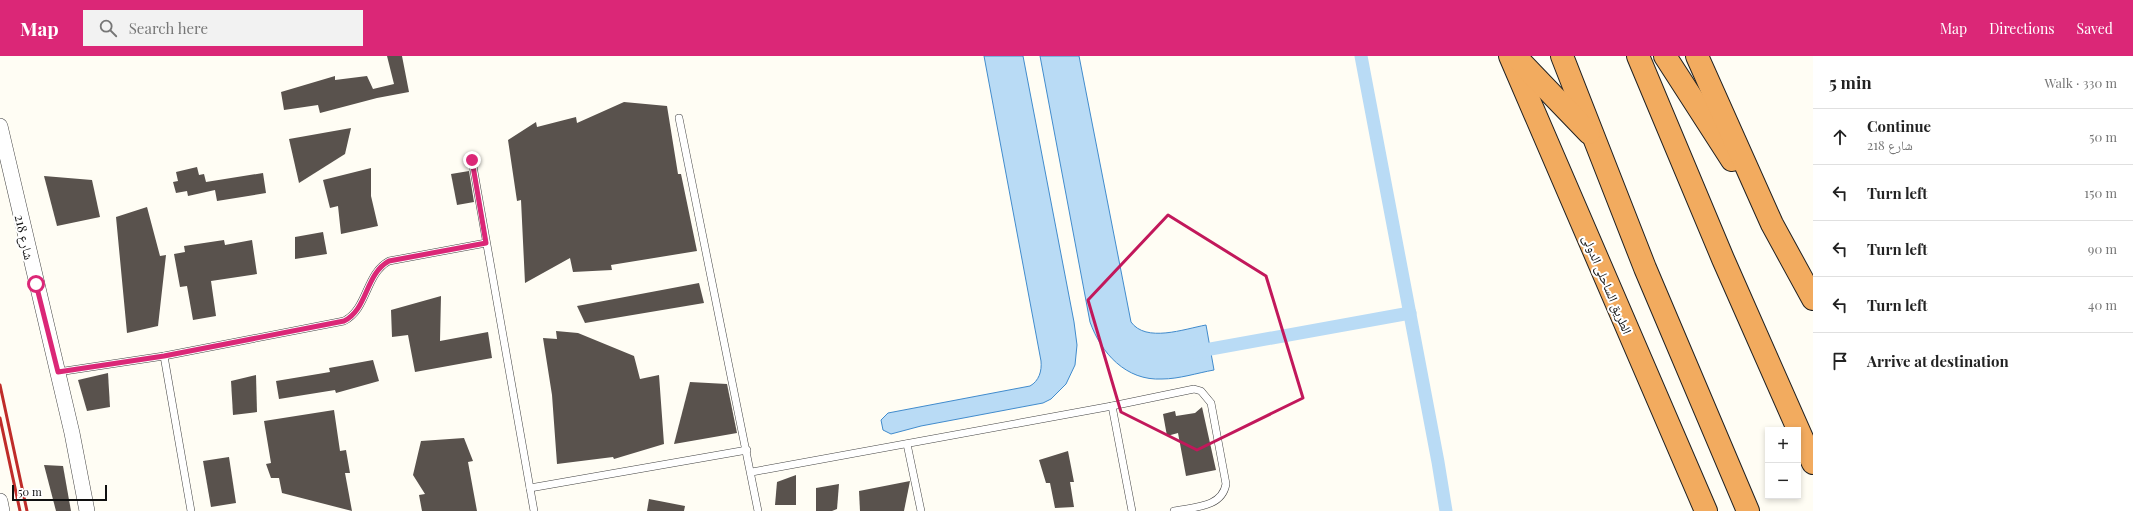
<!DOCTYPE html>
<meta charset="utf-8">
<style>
:root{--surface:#fff;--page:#f2f2f2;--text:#222;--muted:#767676;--line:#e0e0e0;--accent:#db2777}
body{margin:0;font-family:"Playfair Display","Noto Naskh Arabic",serif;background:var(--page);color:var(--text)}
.controls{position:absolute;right:12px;bottom:12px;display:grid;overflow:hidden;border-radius:0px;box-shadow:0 2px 6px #0003}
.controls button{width:36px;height:36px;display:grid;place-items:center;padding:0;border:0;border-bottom:1px solid var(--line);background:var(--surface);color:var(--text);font:20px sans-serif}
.scale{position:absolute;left:12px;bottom:10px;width:95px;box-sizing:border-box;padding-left:4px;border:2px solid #101010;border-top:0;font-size:11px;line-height:14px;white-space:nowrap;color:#101010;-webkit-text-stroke:3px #fff;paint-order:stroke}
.stop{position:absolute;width:12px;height:12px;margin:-9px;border:3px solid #db2777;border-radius:50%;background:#fff}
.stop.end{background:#db2777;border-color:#fff;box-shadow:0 1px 4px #0008}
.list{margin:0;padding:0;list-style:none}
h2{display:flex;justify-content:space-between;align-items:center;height:52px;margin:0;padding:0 16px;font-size:17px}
h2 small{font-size:13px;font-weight:400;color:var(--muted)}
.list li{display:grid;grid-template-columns:26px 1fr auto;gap:12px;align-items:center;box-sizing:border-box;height:56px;padding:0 16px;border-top:1px solid var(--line)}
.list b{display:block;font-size:15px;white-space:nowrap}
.list p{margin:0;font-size:13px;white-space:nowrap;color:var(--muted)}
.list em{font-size:13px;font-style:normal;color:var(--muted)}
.icon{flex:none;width:22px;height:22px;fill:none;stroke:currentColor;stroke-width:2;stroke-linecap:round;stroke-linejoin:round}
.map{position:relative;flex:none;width:1813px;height:455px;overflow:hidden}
header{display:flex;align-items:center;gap:24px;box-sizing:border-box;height:56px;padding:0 20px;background:var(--accent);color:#fff}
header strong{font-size:19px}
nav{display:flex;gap:22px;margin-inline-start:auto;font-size:14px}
.search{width:280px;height:36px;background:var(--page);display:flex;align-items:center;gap:10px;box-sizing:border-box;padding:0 14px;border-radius:0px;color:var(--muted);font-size:15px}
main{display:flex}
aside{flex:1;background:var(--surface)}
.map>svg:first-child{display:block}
.water{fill:#b9dbf5;stroke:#418bcc}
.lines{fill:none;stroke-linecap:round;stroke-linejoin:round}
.canal{stroke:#b9dbf5;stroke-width:13}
.building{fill:#59524d}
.service-casing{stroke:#434343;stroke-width:8}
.minor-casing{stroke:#434343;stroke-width:16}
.motorway-casing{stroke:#212121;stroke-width:24}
.service{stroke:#fff;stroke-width:7}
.minor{stroke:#fff;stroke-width:15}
.motorway{stroke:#f2ab5f;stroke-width:22}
.rail{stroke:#bf2c29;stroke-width:3}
.route{stroke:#db2777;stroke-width:5}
.marked{fill:none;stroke:#c2185b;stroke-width:3;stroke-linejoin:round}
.labels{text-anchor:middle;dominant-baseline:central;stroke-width:4;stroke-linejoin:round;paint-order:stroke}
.street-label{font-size:13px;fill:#101010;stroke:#fff}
</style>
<header>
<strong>Map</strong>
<div class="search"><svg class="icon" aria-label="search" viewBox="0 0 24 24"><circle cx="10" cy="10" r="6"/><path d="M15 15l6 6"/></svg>Search here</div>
<nav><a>Map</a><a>Directions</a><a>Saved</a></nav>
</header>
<main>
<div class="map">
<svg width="1813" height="455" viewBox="0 0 1813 455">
<rect width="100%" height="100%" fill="#fffdf4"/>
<g class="water">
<path d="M 984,0 L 1023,0 L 1074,266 L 1077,289 L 1075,309 L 1066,328 L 1051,343 L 1043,347 L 921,370 L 891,378 L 883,374 L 881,364 L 888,357 L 1030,330 C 1039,325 1042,315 1041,305 Z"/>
<path d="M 1040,0 L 1079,0 L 1131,266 C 1146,287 1184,273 1206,269 L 1214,314 C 1197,317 1179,323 1162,323 C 1126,325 1101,297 1090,266 Z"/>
</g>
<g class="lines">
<g class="canal">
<polyline points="1361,0 1438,406 1446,455"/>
<polyline points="1194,296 1410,257"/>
</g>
</g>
<g class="building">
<polygon points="387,0 402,0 409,36 377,42 320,57 318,49 284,54 281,36 335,20 335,24 367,20 373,33 394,28"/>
<polygon points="624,46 667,50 678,118 681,118 697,195 611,209 612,214 573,216 570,202 525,227 521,144 517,145 508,84 536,66 537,71 576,61 577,67"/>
<polygon points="351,72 345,98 299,127 289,83"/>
<polygon points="197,111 199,119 204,118 206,126 263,117 266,137 217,145 215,134 188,140 187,135 176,137 173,126 178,125 176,116"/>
<polygon points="371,112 371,140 378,170 341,178 338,150 330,152 323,124"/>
<polygon points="469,115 474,146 457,149 451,118"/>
<polygon points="44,120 92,124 100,161 57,170"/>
<polygon points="147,151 160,200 166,199 158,270 127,277 116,161"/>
<polygon points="323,176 327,198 295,203 295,181"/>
<polygon points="224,184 225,189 252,184 257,218 211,225 216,260 193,264 187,230 180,231 174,198 185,196 184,190"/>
<polygon points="699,227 704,247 585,267 577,250"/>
<polygon points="441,240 440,285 488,276 492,302 415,316 408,279 392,281 391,254"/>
<polygon points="556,275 578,277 634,300 640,323 659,319 664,388 614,403 613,401 557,408 552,339 543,282 557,283"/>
<polygon points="373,304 379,325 336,337 335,334 279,343 276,325 330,316 329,312"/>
<polygon points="108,317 110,351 87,355 78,324"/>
<polygon points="256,319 257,356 233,359 231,325"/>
<polygon points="690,326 727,328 737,377 674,388"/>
<polygon points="1202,351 1216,414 1186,420 1178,377 1167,380 1163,358 1175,355 1176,360 1195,357"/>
<polygon points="334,354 340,395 346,394 350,417 345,417 352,455 282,437 279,422 271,422 266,408 271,407 264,365"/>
<polygon points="464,382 473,405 468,406 477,455 422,455 419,439 425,438 413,419 421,385"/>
<polygon points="1068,395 1074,426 1070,426 1074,451 1055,452 1050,427 1046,427 1039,404"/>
<polygon points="229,401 236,447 211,451 203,405"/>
<polygon points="44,409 63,410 71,455 56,455"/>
<polygon points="796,419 796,449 775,449 777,426"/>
<polygon points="910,425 904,455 860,455 859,435"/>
<polygon points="839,428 837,453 832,455 816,455 816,432"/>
<polygon points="649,443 685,450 684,455 647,455"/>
</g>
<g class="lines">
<defs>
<g id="service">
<polyline points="679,62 758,455"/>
<polyline points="472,104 534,455"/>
<polyline points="164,300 191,455"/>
<path d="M 58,316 L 164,300 L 344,265 C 368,253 365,218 389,205 L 486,187"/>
<polyline points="1112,350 1132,455"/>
<polyline points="907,388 921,455"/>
<path d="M 752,416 L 1112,350 L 1194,333 L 1201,335 L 1211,347 L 1226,428 C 1222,452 1193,451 1174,455"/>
<polyline points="530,432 747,394"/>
</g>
<g id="minor">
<polyline points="0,70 72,377 87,455"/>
<polyline points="0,445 2,455"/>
</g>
<g id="motorway">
<polyline points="1510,0 1706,455"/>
<polyline points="1562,0 1645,212 1748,455"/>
<polyline points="1638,0 1723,203 1813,407"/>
<polyline points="1665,0 1732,104"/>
<polyline points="1697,0 1772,168 1813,243"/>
<polyline points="1516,1 1589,77"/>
</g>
</defs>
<use href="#service" class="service-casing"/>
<use href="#minor" class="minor-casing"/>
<use href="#motorway" class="motorway-casing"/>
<use href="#service" class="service"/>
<use href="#minor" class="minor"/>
<use href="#motorway" class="motorway"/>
<g class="rail">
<polyline points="0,329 27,455"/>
<polyline points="0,362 20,455"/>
</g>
</g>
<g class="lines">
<path class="route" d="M 36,228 L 58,316 L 164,300 L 344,265 C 368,253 365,218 389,205 L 486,187 L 472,104"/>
</g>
<path class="marked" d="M 1168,159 L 1266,220 L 1303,342 L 1197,394 L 1121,356 L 1088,244 Z"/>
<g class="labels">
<g class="street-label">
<text transform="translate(25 181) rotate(77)">شارع 218</text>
<text transform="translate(1608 228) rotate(67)">الطريق الساحلى الدولى</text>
</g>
</g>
</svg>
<div class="controls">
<button>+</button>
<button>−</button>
</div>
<div class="scale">50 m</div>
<div class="stop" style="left:36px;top:228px"></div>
<div class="stop end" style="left:472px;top:104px"></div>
</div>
<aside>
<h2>5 min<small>Walk · 330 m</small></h2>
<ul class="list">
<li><svg class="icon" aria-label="ahead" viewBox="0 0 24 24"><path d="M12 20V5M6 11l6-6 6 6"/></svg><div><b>Continue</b><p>شارع 218</p></div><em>50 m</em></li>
<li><svg class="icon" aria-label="left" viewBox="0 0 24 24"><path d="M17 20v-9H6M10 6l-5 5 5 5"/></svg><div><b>Turn left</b></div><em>150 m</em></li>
<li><svg class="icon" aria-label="left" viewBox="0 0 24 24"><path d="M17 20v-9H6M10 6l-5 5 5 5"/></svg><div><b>Turn left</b></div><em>90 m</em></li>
<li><svg class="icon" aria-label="left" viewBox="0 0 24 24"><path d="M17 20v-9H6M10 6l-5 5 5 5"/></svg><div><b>Turn left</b></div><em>40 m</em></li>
<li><svg class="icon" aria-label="arrive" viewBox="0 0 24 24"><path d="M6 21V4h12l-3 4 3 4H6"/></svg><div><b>Arrive at destination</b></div></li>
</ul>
</aside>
</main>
